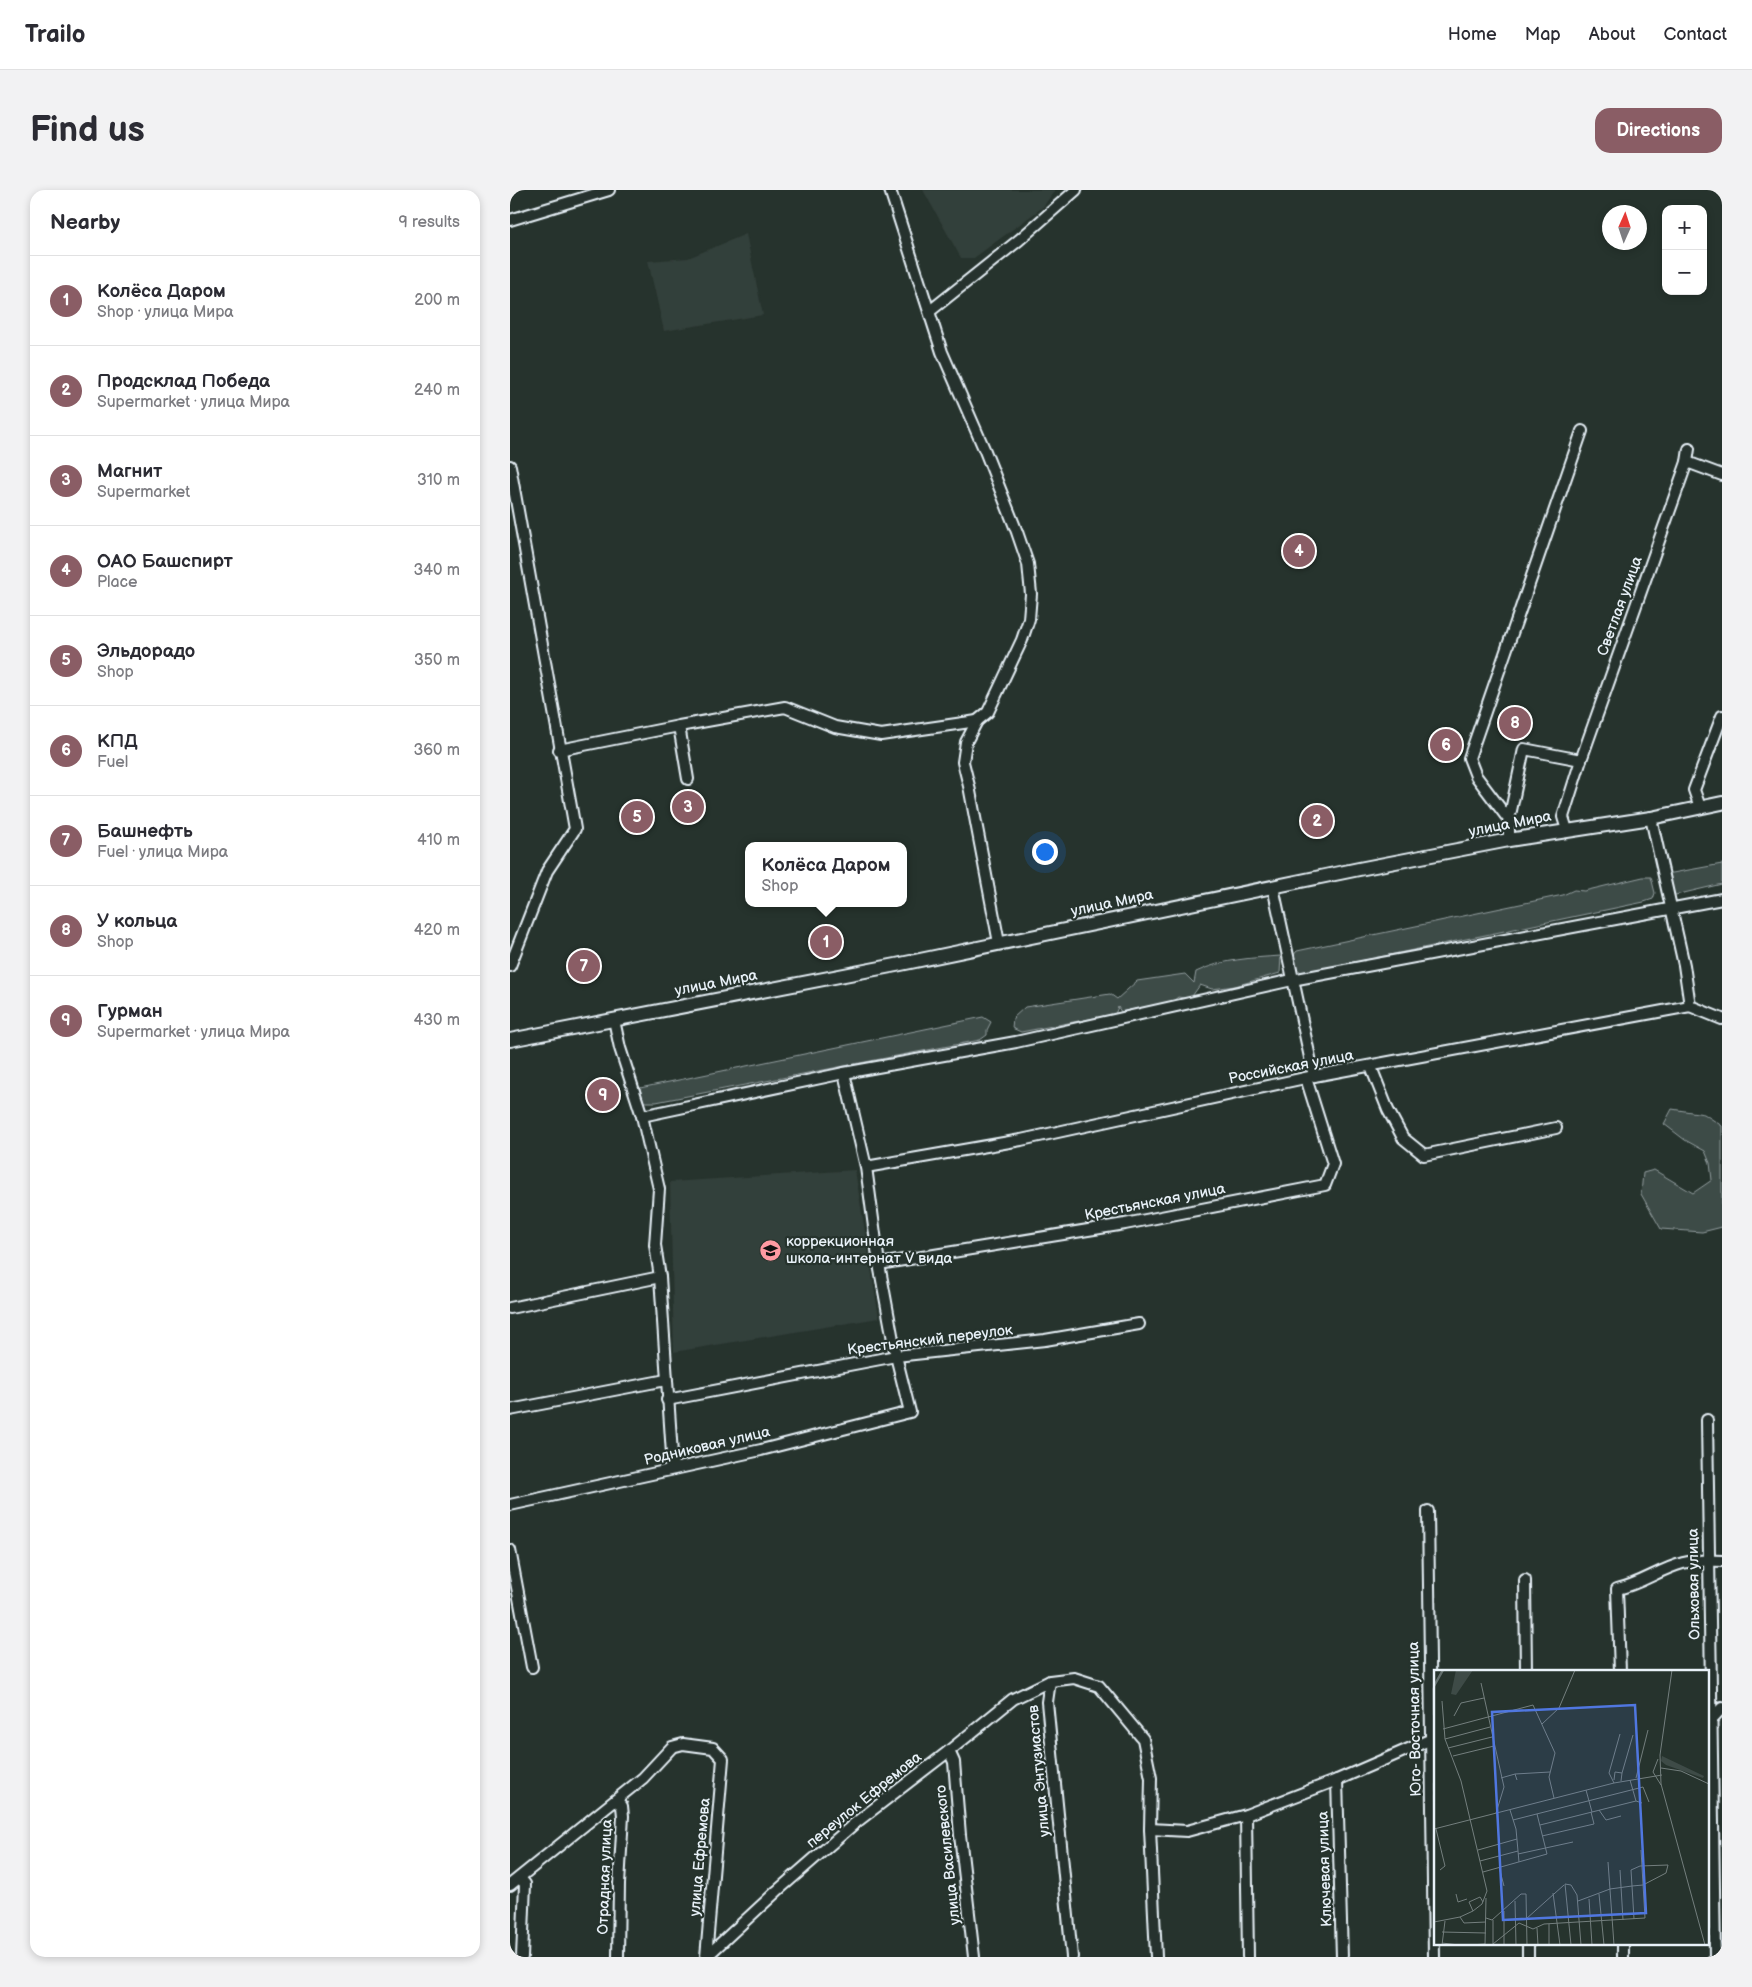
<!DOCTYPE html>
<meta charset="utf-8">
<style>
:root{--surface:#fff;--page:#f2f2f3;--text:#2b2b33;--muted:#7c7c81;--line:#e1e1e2;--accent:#8a5d65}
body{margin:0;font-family:"Balsamiq Sans",sans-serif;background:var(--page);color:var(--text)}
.controls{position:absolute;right:15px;top:15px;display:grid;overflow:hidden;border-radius:10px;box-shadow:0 2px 8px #0003}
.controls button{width:45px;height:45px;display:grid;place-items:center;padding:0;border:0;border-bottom:1px solid var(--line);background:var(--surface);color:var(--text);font:25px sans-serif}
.compass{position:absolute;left:1092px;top:15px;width:45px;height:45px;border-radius:50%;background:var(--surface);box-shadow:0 2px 8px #0003;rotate:3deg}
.you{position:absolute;left:534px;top:661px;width:18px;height:18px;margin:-12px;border:4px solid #fff;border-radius:50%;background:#1a73e8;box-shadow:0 0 0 8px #1a73e833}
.badge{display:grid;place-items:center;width:32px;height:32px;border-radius:50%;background:var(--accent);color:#fff;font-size:16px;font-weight:700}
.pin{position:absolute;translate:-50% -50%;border:2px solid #fff;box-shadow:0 1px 5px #0006}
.popup{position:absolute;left:235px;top:652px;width:162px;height:65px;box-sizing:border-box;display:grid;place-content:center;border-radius:10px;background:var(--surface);filter:drop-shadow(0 1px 4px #0005);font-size:16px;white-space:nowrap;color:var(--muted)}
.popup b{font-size:19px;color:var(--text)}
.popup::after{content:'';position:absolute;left:50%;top:100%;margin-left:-10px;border:10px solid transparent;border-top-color:var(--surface)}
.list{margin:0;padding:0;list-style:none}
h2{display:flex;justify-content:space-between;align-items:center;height:65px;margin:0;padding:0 20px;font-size:21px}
h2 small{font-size:16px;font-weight:400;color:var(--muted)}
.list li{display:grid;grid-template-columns:32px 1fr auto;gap:15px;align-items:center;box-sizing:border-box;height:90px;padding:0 20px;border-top:1px solid var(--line)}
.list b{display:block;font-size:19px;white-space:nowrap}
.list p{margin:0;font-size:16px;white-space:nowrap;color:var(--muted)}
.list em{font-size:16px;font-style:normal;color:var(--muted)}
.map{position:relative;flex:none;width:1212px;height:1767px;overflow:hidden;border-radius:15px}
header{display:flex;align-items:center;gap:30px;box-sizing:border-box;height:70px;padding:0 25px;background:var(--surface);border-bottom:1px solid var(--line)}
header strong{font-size:24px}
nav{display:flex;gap:28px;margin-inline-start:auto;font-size:18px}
.intro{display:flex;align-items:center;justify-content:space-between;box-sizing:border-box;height:120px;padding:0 30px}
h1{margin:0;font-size:35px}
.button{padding:12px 22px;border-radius:15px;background:var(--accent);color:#fff;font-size:18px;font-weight:700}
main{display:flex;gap:30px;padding:0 30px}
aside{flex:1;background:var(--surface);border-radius:15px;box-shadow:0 2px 8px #0003}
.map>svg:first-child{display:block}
.built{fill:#333f3a}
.green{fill:#3e4b47;stroke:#939ea0}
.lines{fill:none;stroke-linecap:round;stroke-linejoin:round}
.minor-casing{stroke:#e8f1f8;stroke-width:14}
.major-casing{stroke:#e8f1f8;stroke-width:16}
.minor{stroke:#26332d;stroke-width:10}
.major{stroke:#26332d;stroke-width:12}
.labels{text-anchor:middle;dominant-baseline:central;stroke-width:4.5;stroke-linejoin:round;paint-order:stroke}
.street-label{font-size:15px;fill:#e8f1f8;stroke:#26332d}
.poi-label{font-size:15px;fill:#e8f1f8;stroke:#26332d;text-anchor:start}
.inset-river{fill:none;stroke:#636f6d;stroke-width:2.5}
.inset-road{fill:none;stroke:#747f7e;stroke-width:1}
.view{fill:#5077e0;fill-opacity:0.15;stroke:#5077e0;stroke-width:2.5}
.inset-edge{fill:none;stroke:#e8f1f8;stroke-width:2.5}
</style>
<header>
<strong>Trailo</strong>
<nav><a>Home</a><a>Map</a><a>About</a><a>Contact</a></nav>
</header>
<div class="intro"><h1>Find us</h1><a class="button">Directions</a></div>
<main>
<aside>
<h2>Nearby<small>9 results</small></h2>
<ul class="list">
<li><span class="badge">1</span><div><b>Колёса Даром</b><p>Shop · улица Мира</p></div><em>200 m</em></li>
<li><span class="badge">2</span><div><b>Продсклад Победа</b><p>Supermarket · улица Мира</p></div><em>240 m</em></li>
<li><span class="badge">3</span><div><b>Магнит</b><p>Supermarket</p></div><em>310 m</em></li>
<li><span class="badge">4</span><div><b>ОАО Башспирт</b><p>Place</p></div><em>340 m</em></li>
<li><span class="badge">5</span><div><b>Эльдорадо</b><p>Shop</p></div><em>350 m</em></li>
<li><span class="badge">6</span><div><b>КПД</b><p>Fuel</p></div><em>360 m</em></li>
<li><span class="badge">7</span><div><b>Башнефть</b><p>Fuel · улица Мира</p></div><em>410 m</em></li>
<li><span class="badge">8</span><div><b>У кольца</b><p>Shop</p></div><em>420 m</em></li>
<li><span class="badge">9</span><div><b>Гурман</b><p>Supermarket · улица Мира</p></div><em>430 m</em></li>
</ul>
</aside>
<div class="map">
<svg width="1212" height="1767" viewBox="0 0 1212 1767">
<rect width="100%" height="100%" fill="#26332d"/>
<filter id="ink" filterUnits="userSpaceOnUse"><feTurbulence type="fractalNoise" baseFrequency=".02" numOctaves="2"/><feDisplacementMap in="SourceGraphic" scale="10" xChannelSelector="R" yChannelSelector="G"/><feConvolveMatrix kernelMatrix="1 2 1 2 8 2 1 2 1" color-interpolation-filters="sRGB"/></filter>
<g filter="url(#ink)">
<g class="built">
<polygon points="413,0 545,0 533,17 464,68 451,68"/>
<polygon points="236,44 253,125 154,141 138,71 178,68"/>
<polygon points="345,980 369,1128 164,1162 160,992"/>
</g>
<g class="green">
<polygon points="1212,674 1212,694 1161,706 1157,684"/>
<polygon points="1133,687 1141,687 1145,703 1143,709 1134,712 802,781 791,782 784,776 782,767 787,761 1053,705 1064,700 1074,701"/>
<path d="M 771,766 L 770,783 L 725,796 L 702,799 L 690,795 L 680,809 L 668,807 L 663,811 L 611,822 L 608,817 L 605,824 L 511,842 L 502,838 L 503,828 L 515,817 L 600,804 L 607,809 L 627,791 L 675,784 L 684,793 L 686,782 C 713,769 741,768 771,766 Z"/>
<polygon points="473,827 481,832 477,840 477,845 470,850 146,912 131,912 127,904 130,898"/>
<polygon points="1162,919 1194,924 1212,936 1212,1037 1192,1042 1151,1039 1131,1004 1133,983 1144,980 1183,1003 1202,990 1200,973 1195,961 1175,950 1154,934"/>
</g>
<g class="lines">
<defs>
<g id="minor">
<polyline points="380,0 432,162 475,261 507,342 518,374 521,404 519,429 512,450 478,522 467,531 456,552 453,572 459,596 489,753"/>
<polyline points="0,30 99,0"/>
<polyline points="420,121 509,50 566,0"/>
<polyline points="1177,272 1212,285"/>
<polyline points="0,276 65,639 37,681 0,776"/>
<polyline points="169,536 275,517 325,537 371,545 467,531"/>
<polyline points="49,560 169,536 178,589"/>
<polyline points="1071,570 1177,272 1179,259"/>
<polyline points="1190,617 1184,600 1212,526"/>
<polyline points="1141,628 1174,775 1180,816"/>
<polyline points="999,630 1014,559 1071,570 1053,627 1057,640"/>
<polyline points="999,650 999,630 966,586 959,568 1072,241"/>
<polyline points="763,697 804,886"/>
<polyline points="104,830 110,858 132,926 149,999 145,1055 150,1087 163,1279"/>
<polyline points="861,877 878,920 893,948 914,965 1046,938"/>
<polyline points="132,926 334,883 506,852 782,790 1212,709"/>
<polyline points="356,977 511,950 804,886 1180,816 1212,829"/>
<polyline points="369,1074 615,1034 815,995 823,974 796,888"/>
<polyline points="0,1118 150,1087"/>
<polyline points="157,1210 386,1166 535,1150 629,1134"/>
<polyline points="0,1220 156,1190"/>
<polyline points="1197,1230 1205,1767"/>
<polyline points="0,1315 251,1260 400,1222 386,1166 369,1074 356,977 334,883"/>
<polyline points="918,1321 924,1767"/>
<polyline points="0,1360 22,1477"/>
<polyline points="1015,1390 1016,1481"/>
<path d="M 1110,1481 L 1107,1399 C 1131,1394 1150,1379 1173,1373 C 1186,1370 1199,1370 1212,1371"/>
<polyline points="540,1491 537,1512 562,1767"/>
<polyline points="1199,1532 1212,1518"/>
<polyline points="439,1561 444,1572 450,1645 464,1767"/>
<polyline points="827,1590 832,1767"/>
<polyline points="106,1610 112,1616 113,1626 109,1694 108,1767"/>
<polyline points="736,1625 738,1767"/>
<polyline points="640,1639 677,1641 736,1625 827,1590 924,1548"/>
<polyline points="10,1688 15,1694 12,1767"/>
<polyline points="0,1695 133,1588 162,1557 173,1554 203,1558 213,1569 196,1767"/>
<polyline points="1018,1753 1018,1767"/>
<polyline points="1113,1753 1113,1767"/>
<polyline points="197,1766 267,1701 344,1634 439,1561 503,1509 540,1491 564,1488 589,1496 633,1549 641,1588 640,1639 646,1767"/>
</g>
<polyline id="major" points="0,850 386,775 849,679 999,650 1141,628 1212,613"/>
</defs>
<use href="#minor" class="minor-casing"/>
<use href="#major" class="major-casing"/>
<use href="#minor" class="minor"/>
<use href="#major" class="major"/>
</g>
</g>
<defs>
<symbol id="school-disc" viewBox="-11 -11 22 22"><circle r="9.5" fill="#ff9aa2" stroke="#26332d"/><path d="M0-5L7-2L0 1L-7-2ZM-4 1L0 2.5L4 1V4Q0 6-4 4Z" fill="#111"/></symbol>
</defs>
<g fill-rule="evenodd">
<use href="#school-disc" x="248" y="1048" width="25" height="25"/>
</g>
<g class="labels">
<g class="street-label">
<text transform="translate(1110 416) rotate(-70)">Светлая улица</text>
<text transform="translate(1000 634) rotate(-11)">улица Мира</text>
<text transform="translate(602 713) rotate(-12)">улица Мира</text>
<text transform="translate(206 793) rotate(-11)">улица Мира</text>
<text transform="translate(781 877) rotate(-11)">Российская улица</text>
<text transform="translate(645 1012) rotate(-11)">Крестьянская улица</text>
<text transform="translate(420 1150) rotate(-7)">Крестьянский переулок</text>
<text transform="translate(197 1256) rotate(-13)">Родниковая улица</text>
<text transform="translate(1184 1394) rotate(-91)">Ольховая улица</text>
<text transform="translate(905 1529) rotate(-91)">Юго- Восточная улица</text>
<text transform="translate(529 1581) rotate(-95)">улица Энтузиастов</text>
<text transform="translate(354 1610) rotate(-39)">переулок Ефремова</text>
<text transform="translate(438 1665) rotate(-96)">улица Василевского</text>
<text transform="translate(190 1667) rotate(-85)">улица Ефремова</text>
<text transform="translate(815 1679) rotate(-92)">Ключевая улица</text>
<text transform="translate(95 1687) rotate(-88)">Отрадная улица</text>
</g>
<g class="poi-label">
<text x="276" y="1051">коррекционная<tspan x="276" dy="17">школа-интернат V вида</tspan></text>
</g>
</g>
<g transform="translate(924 1480)">
<rect width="275" height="275" fill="#26332d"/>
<path d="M 22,0 L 39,0 L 22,25 L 17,24 ZM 228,86 L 270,106 L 269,108 L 232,95 L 227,91 Z" fill="#3e4b47"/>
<path class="inset-river" d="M 0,16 L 9,0"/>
<path class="inset-road" d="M 238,0 L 226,85 L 227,114 L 271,275M 47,13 L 70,117 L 62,143M 20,46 L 27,33 L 50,28M 108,54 L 125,38 L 141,0M 9,59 L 99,35 L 121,83 L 115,107 L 120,128M 11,69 L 56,57M 14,78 L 58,67M 19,86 L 60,76M 224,89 L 219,102 L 227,115M 227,98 L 247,101 L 275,114M 188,103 L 199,65M 81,104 L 116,102M 67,108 L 81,104 L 83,110M 202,108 L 214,60M 180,110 L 181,102 L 188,103 L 187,111M 196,110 L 202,131M 180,113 L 175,103 L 186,64M 152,120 L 158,142M 76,140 L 82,159 L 85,192M 165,140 L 172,150 L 187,146M 79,150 L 209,117 L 215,132M 106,155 L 202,131 L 208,133M 0,159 L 180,113 L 228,105M 2,159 L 11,196 L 6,200M 108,166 L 160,154 L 157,142M 44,180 L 83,169M 84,184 L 139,172M 46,191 L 84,181M 174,192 L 180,275M 65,197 L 70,216M 186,200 L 189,250M 49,202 L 113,184 L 103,144M 131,214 L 137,215 L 143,225 L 147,275M 131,214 L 137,275M 119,223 L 126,275M 22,224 L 24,232 L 33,229M 165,224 L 170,275M 155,229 L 158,275M 81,231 L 82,275M 144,231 L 176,219 L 198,216 L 209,215 L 232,203 L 234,195 L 206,196 L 197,200 L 198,216 L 200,249M 39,241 L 35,232 L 46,227 L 49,232M 70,241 L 70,275M 26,247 L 30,253 L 52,252M 52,248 L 58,250 L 87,224 L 92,224 L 93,275M 92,249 L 130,215M 59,250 L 59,274M 0,252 L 26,247 L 39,241 L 48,234 L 53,221 L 27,111 L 11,69 L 8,31M 115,254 L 115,275M 103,258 L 104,275M 8,262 L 52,263M 8,273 L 25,275M 59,274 L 85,253 L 99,259 L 110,254 L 211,248 L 207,180M 8,275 L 11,251M 36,275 L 51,274M 51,275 L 52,228"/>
<path class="view" d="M 201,35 L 212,243 L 69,250 L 58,42 Z"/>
<rect width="275" height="275" class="inset-edge"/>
</g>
</svg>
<div class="controls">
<button>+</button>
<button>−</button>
</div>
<svg class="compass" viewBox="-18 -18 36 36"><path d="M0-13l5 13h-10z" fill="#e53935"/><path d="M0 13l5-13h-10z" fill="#7c7c81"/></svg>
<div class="you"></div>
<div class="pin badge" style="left:316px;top:752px">1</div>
<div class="popup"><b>Колёса Даром</b>Shop</div>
<div class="pin badge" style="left:807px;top:631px">2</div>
<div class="pin badge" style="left:178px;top:617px">3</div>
<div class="pin badge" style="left:789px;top:361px">4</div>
<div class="pin badge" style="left:127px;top:627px">5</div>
<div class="pin badge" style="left:936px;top:555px">6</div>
<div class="pin badge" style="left:74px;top:776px">7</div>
<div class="pin badge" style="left:1005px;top:533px">8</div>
<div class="pin badge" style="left:93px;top:905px">9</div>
</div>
</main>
